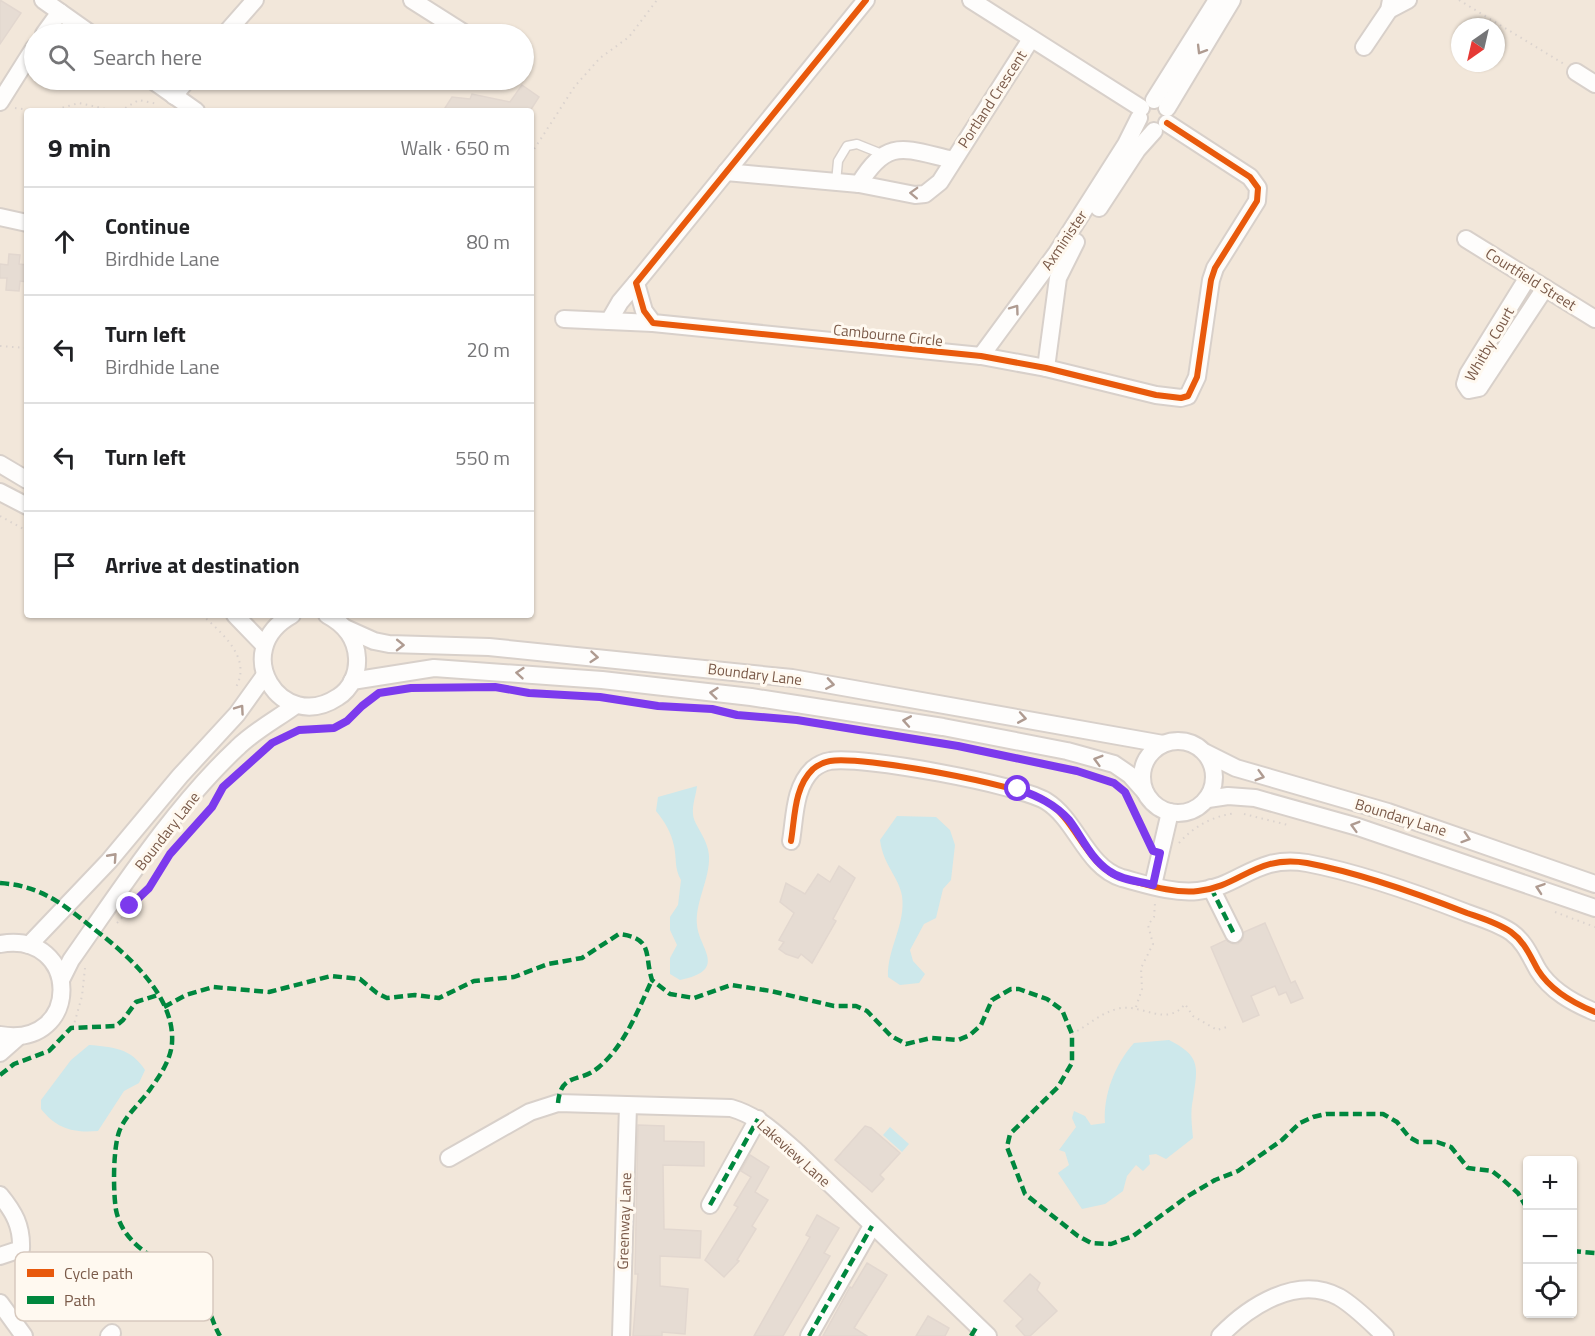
<!DOCTYPE html>
<meta charset="utf-8">
<style>
:root{--surface:#fff;--page:#f2f2f2;--text:#202124;--muted:#757577;--line:#e0e0e0}
body{margin:0;font-family:"Titillium Web",sans-serif;background:var(--page);color:var(--text)}
.controls{position:absolute;right:18px;bottom:18px;display:grid;overflow:hidden;border-radius:6px;box-shadow:0 2px 4px #0004}
.controls button{width:54px;height:54px;display:grid;place-items:center;padding:0;border:0;border-bottom:2px solid var(--line);background:var(--surface);color:var(--text);font:30px sans-serif}
.compass{position:absolute;left:1451px;top:18px;width:54px;height:54px;border-radius:50%;background:var(--surface);box-shadow:0 2px 4px #0004;rotate:214deg}
.stop{position:absolute;width:18px;height:18px;margin:-14px;border:4px solid #7c3aed;border-radius:50%;background:#fff}
.stop.end{background:#7c3aed;border-color:#fff;box-shadow:0 2px 6px #0008}
.list{margin:0;padding:0;list-style:none}
h2{display:flex;justify-content:space-between;align-items:center;height:78px;margin:0;padding:0 24px;font-size:26px}
h2 small{font-size:20px;font-weight:400;color:var(--muted)}
.list li{display:grid;grid-template-columns:39px 1fr auto;gap:18px;align-items:center;box-sizing:border-box;height:108px;padding:0 24px;border-top:2px solid var(--line)}
.list b{display:block;font-size:22px;white-space:nowrap}
.list p{margin:0;font-size:20px;white-space:nowrap;color:var(--muted)}
.list em{font-size:20px;font-style:normal;color:var(--muted)}
.icon{flex:none;width:33px;height:33px;fill:none;stroke:currentColor;stroke-width:2;stroke-linecap:round;stroke-linejoin:round}
.map{position:relative;flex:none;width:1595px;height:1336px;overflow:hidden}
.search{position:absolute;background:var(--surface);box-shadow:0 2px 4px #0004;left:24px;top:24px;width:510px;height:66px;display:flex;align-items:center;gap:15px;box-sizing:border-box;padding:0 21px;border-radius:33px;color:var(--muted);font-size:22px}
.panel{position:absolute;background:var(--surface);box-shadow:0 2px 4px #0004;left:24px;top:108px;width:510px;height:510px;border-radius:6px}
.map>svg:first-child{display:block}
.residential{fill:#f2e7da;fill-rule:evenodd}
.water{fill:#cde8eb}
.building{fill:#e6dcd3;stroke:#e2d7cf;stroke-width:1.5}
.lines{fill:none;stroke-linecap:round;stroke-linejoin:round}
.service-casing{stroke:#d8d0ca;stroke-width:11}
.minor-casing{stroke:#d8d0ca;stroke-width:20}
.path{stroke:#dbd3ce;stroke-width:2;stroke-dasharray:1.5 4.5;stroke-linecap:butt}
.service{stroke:#fefdfc;stroke-width:8}
.minor{stroke:#fefdfc;stroke-width:16}
.quiet{stroke:#00873e;stroke-width:4.5;stroke-dasharray:9 4.5;stroke-linecap:butt}
.cycleway-casing{stroke:#fff9f0;stroke-width:10}
.cycleway{stroke:#e8590c;stroke-width:6}
.oneway{stroke:#af9b91}
.route{stroke:#7c3aed;stroke-width:8}
.labels{text-anchor:middle;dominant-baseline:central;stroke-width:6;stroke-linejoin:round;paint-order:stroke}
.street-label{font-size:15px;fill:#7a5a49;stroke:#fff9f0}
.key{fill:#fff9f0;stroke:#d7c9be;stroke-width:1.5}
.key-label{font-size:16px;fill:#7a5a49}
</style>
<div class="map">
<svg width="1595" height="1336" viewBox="0 0 1595 1336">
<rect width="100%" height="100%" fill="#f9f4ed"/>
<path class="residential" d="M 0,0 L 1595,0 L 1595,1336 L 0,1336 ZM 1460,27 L 1496,27 L 1496,63 L 1460,63 ZM 34,34 L 524,34 L 524,80 L 34,80 ZM 27,111 L 531,111 L 531,615 L 27,615 ZM 1528,1160 L 1572,1160 L 1572,1314 L 1528,1314 Z"/>
<g class="water">
<path d="M 697,786 C 696,795 692,805 693,814 C 693,825 711,841 709,861 C 708,882 695,904 697,925 C 699,949 729,970 680,980 L 670,974 L 670,958 L 677,945 L 670,930 L 670,917 L 678,905 L 681,880 C 674,868 677,860 674,846 C 671,832 665,822 656,811 L 658,797 Z"/>
<path d="M 897,816 L 936,817 L 950,830 L 955,845 L 951,880 L 943,889 L 936,918 L 924,924 L 910,950 L 913,961 L 925,974 L 919,983 L 900,985 L 888,977 C 887,948 906,925 902,896 C 899,877 883,865 880,840 Z"/>
<path d="M 1169,1040 C 1201,1056 1198,1067 1193,1099 C 1190,1112 1192,1125 1193,1138 L 1166,1159 L 1156,1154 L 1149,1155 L 1150,1164 L 1143,1171 L 1136,1165 L 1127,1176 L 1123,1191 L 1105,1204 L 1082,1209 L 1058,1173 L 1069,1165 L 1065,1152 L 1059,1150 L 1076,1127 L 1072,1118 L 1074,1111 L 1085,1116 L 1091,1125 L 1105,1123 C 1103,1095 1115,1064 1134,1043 Z"/>
<path d="M 89,1045 C 113,1047 131,1048 145,1070 L 139,1083 L 124,1091 L 98,1131 C 73,1133 57,1129 41,1109 L 41,1100 L 71,1060 Z"/>
<polygon points="890,1127 909,1144 902,1152 883,1135"/>
</g>
<g class="building">
<polygon points="0,0 21,13 0,44"/>
<polygon points="522,85 539,97 530,111 443,111 452,97 470,99 472,94 510,102"/>
<polygon points="9,254 20,255 19,264 27,265 27,282 20,281 19,291 6,290 7,278 0,278 0,264 8,265"/>
<polygon points="839,866 855,878 833,919 836,921 812,963 801,954 798,958 786,954 779,949 784,942 779,940 794,913 780,902 786,883 805,894 818,874 830,882"/>
<polygon points="1265,923 1291,983 1295,981 1303,998 1291,1003 1286,992 1279,995 1275,986 1251,996 1259,1015 1243,1022 1211,947 1226,940 1233,944 1238,944 1243,939 1244,932"/>
<polygon points="638,1125 664,1126 664,1141 704,1142 704,1166 663,1165 664,1229 701,1231 700,1258 660,1256 660,1286 688,1289 685,1334 662,1332 662,1336 633,1336 638,1274 635,1274"/>
<polygon points="865,1126 871,1128 900,1153 880,1175 884,1179 872,1192 835,1160"/>
<polygon points="750,1155 769,1167 755,1192 768,1200 752,1226 756,1229 737,1260 739,1261 724,1277 705,1260 738,1207 734,1205 751,1177 741,1171"/>
<polygon points="817,1215 839,1228 824,1253 830,1256 783,1336 754,1336 810,1237 806,1235"/>
<polygon points="867,1263 887,1275 854,1328 867,1336 823,1336 850,1287 852,1288"/>
<polygon points="1030,1274 1040,1283 1037,1290 1057,1311 1030,1336 1025,1336 1016,1326 1023,1319 1004,1301"/>
<polygon points="928,1316 949,1328 945,1336 916,1336"/>
</g>
<g class="lines">
<defs>
<polyline id="service" points="836,182 838,161 847,146 857,144 882,154"/>
<g id="minor">
<polyline points="43,0 91,34"/>
<polyline points="412,0 464,33"/>
<polyline points="866,0 636,283 644,311 653,323 981,356 1046,368 1156,395 1181,398 1188,396 1197,377 1211,280 1215,268 1257,201 1258,188 1250,177 1167,123"/>
<polyline points="971,0 1141,108"/>
<polyline points="1389,10 1408,0"/>
<polyline points="44,34 60,12"/>
<polyline points="225,34 255,0"/>
<polyline points="1364,47 1389,10 1391,0"/>
<polyline points="1576,72 1595,84"/>
<polyline points="152,80 196,111"/>
<polyline points="174,96 187,80"/>
<polyline points="1154,100 1217,0"/>
<polyline points="0,102 34,48"/>
<polyline points="1167,108 1232,0"/>
<polyline points="726,172 859,184 915,195 925,194 940,182 1031,39"/>
<path d="M 859,184 C 888,137 904,149 953,160"/>
<polyline points="1099,208 1137,150 1154,131"/>
<polyline points="0,217 27,223"/>
<polyline points="1466,239 1595,319"/>
<polyline points="1528,277 1468,374 1465,384 1469,390 1479,388 1545,288"/>
<polyline points="564,319 653,323"/>
<polyline points="609,321 620,302 636,283"/>
<polyline points="981,356 1056,254 1126,144 1139,118"/>
<polyline points="1046,368 1058,278 1076,242"/>
<polyline points="0,464 27,480"/>
<polyline points="0,492 27,506"/>
<polyline points="235,615 264,645"/>
<path d="M 292,615 C 228,650 281,735 338,697 C 351,689 358,673 357,658 C 356,637 344,624 327,615"/>
<polyline points="345,628 374,641 389,644 489,647 792,678 1163,744"/>
<polyline points="352,681 434,668 602,680 751,697 943,727 1067,751 1114,764 1130,775 1145,792"/>
<circle cx="1178" cy="777" r="36"/>
<polyline points="1206,753 1236,768 1388,812 1595,884"/>
<polyline points="1208,799 1228,796 1255,798 1358,827 1595,908"/>
<path d="M 791,841 C 795,817 794,787 813,769 C 818,765 824,762 830,761 C 860,755 1020,785 1046,801 C 1077,820 1086,867 1122,878 C 1145,884 1174,894 1198,891 C 1240,887 1256,854 1307,863 C 1360,873 1416,893 1467,913 C 1481,918 1498,923 1511,932 C 1525,942 1530,956 1538,970 C 1551,991 1573,1003 1595,1012"/>
<polyline points="1153,885 1170,812"/>
<polyline points="1211,888 1234,934"/>
<path d="M 0,944 C 81,930 83,1049 0,1035"/>
<polyline points="29,945 109,861 180,776 237,714 265,675"/>
<path d="M 61,980 L 71,960 C 121,889 174,807 237,748 C 254,731 277,719 296,705"/>
<polyline points="0,1053 17,1038"/>
<path d="M 449,1158 L 530,1112 L 558,1103 L 731,1108 C 759,1116 776,1134 797,1152 L 988,1336"/>
<path d="M 0,1195 C 14,1212 22,1226 21,1249 L 0,1256"/>
<polyline points="710,1205 758,1119"/>
<polyline points="0,1303 24,1336"/>
<polyline points="109,1336 112,1333"/>
<polyline points="621,1336 628,1106"/>
<polyline points="809,1336 872,1226"/>
<path d="M 1220,1336 C 1248,1307 1297,1274 1339,1297 C 1356,1307 1371,1323 1385,1336"/>
</g>
</defs>
<use href="#service" class="service-casing"/>
<use href="#minor" class="minor-casing"/>
<g class="path">
<polyline points="1459,0 1564,64"/>
<polyline points="15,108 39,111"/>
<polyline points="51,111 79,103 115,111"/>
<polyline points="120,111 139,100 158,104"/>
<polyline points="531,154 575,86 600,58 629,37 657,0"/>
<polyline points="0,346 27,348"/>
<polyline points="0,516 27,531"/>
<path d="M 202,615 C 222,633 252,658 236,687"/>
<polyline points="414,688 471,687"/>
<polyline points="515,691 700,708"/>
<polyline points="715,709 737,715 783,719"/>
<polyline points="1023,759 1077,771 1113,783"/>
<polyline points="1126,794 1148,840"/>
<polyline points="1244,814 1288,825"/>
<path d="M 1179,843 C 1194,826 1213,816 1236,813"/>
<polyline points="1555,912 1595,927"/>
<polyline points="117,923 149,888 170,854 211,807 223,787 261,751 272,743 299,730 334,727 347,721 362,706 381,693"/>
<polyline points="1136,1007 1142,989 1141,968 1153,944 1148,925 1154,917 1155,903"/>
<polyline points="73,1028 82,996 85,968"/>
<path d="M 1072,1034 C 1089,1025 1101,1012 1121,1008 C 1144,1005 1167,1027 1185,1004 L 1193,1016 L 1217,1030 L 1230,1026"/>
</g>
<use href="#service" class="service"/>
<use href="#minor" class="minor"/>
<g class="quiet">
<path d="M 0,883 C 46,886 68,909 103,936 C 134,961 175,999 172,1043 C 171,1059 160,1076 151,1088 C 141,1103 125,1115 119,1132 C 113,1150 113,1191 116,1210 C 125,1254 173,1262 198,1291 C 210,1305 211,1321 220,1336"/>
<polyline points="1211,888 1234,934"/>
<path d="M 164,1007 L 186,995 L 213,987 L 269,992 L 331,976 L 360,979 L 377,993 L 387,998 L 415,995 L 439,998 L 474,981 L 514,977 L 548,964 L 582,958 L 619,934 C 654,938 644,955 652,980 L 670,994 L 694,998 L 731,985 L 771,991 L 834,1006 L 856,1006 L 867,1011 L 891,1036 L 906,1044 L 931,1038 L 958,1040 L 970,1035 L 981,1025 L 992,1000 L 1011,989 L 1019,989 L 1047,999 L 1062,1010 L 1072,1034 L 1072,1063 L 1058,1087 L 1010,1134 L 1007,1147 L 1025,1194 L 1078,1236 L 1091,1243 L 1111,1244 L 1133,1236 L 1188,1196 L 1215,1180 L 1238,1171 L 1282,1140 L 1300,1123 L 1313,1117 L 1326,1114 L 1383,1114 L 1397,1122 L 1409,1137 L 1418,1142 L 1437,1142 L 1451,1147 L 1468,1168 L 1492,1171 L 1501,1178 L 1518,1193 L 1528,1210"/>
<polyline points="0,1075 14,1064 49,1051 71,1028 116,1026 123,1020 136,1002 158,995"/>
<path d="M 558,1103 C 561,1071 580,1084 599,1067 C 625,1045 638,1010 652,980"/>
<polyline points="710,1205 758,1119"/>
<polyline points="1572,1251 1595,1253"/>
<polyline points="809,1336 872,1226"/>
<polyline points="971,1336 977,1326"/>
</g>
<defs>
<g id="cycleway">
<polyline points="866,0 636,283 644,311 653,323 981,356 1046,368 1156,395 1181,398 1188,396 1197,377 1211,280 1215,268 1257,201 1258,188 1250,177 1167,123"/>
<path d="M 791,841 C 795,817 794,787 813,769 C 818,765 824,762 830,761 C 860,755 1020,785 1046,801 C 1077,820 1086,867 1122,878 C 1145,884 1174,894 1198,891 C 1240,887 1256,854 1307,863 C 1360,873 1416,893 1467,913 C 1481,918 1498,923 1511,932 C 1525,942 1530,956 1538,970 C 1551,991 1573,1003 1595,1012"/>
</g>
</defs>
<use href="#cycleway" class="cycleway-casing"/>
<use href="#cycleway" class="cycleway"/>
</g>
<defs><path id="oneway-chevron" d="M-2-3.5L2.5 0L-2 3.5" fill="none" stroke-width="1.6" stroke-linecap="round" stroke-linejoin="round" transform="scale(1.5)"/></defs>
<g class="oneway">
<use href="#oneway-chevron" transform="translate(1201 50) rotate(121)"/>
<use href="#oneway-chevron" transform="translate(914 193) rotate(-178)"/>
<use href="#oneway-chevron" transform="translate(1015 309) rotate(-54)"/>
<use href="#oneway-chevron" transform="translate(400 645) rotate(1)"/>
<use href="#oneway-chevron" transform="translate(594 657) rotate(5)"/>
<use href="#oneway-chevron" transform="translate(520 673) rotate(-175)"/>
<use href="#oneway-chevron" transform="translate(830 684) rotate(9)"/>
<use href="#oneway-chevron" transform="translate(714 693) rotate(-174)"/>
<use href="#oneway-chevron" transform="translate(240 709) rotate(-55)"/>
<use href="#oneway-chevron" transform="translate(1022 718) rotate(10)"/>
<use href="#oneway-chevron" transform="translate(907 721) rotate(-170)"/>
<use href="#oneway-chevron" transform="translate(1098 760) rotate(-164)"/>
<use href="#oneway-chevron" transform="translate(1260 776) rotate(16)"/>
<use href="#oneway-chevron" transform="translate(1355 826) rotate(-164)"/>
<use href="#oneway-chevron" transform="translate(1466 838) rotate(18)"/>
<use href="#oneway-chevron" transform="translate(113 857) rotate(-48)"/>
<use href="#oneway-chevron" transform="translate(1540 888) rotate(-161)"/>
</g>
<g class="lines">
<path class="route" d="M 130,906 L 149,888 L 170,854 L 212,807 L 223,787 L 272,743 L 299,730 L 334,728 L 347,721 L 362,706 L 379,693 L 411,688 L 495,687 L 529,693 L 600,697 L 658,706 L 712,709 L 737,715 L 797,720 L 958,746 L 1077,771 L 1114,783 L 1125,792 L 1153,851 L 1160,853 L 1153,885 C 1138,881 1121,880 1109,871 C 1090,858 1082,837 1069,820 C 1055,804 1037,796 1018,789"/>
</g>
<g class="labels">
<g class="street-label">
<text transform="translate(992 99) rotate(-57)">Portland Crescent</text>
<text transform="translate(1064 240) rotate(-56)">Axminister</text>
<text transform="translate(1531 279) rotate(32)">Courtfield Street</text>
<text transform="translate(888 335) rotate(6)">Cambourne Circle</text>
<text transform="translate(1489 344) rotate(-60)">Whitby Court</text>
<text transform="translate(755 674) rotate(7)">Boundary Lane</text>
<text transform="translate(1401 817) rotate(17)">Boundary Lane</text>
<text transform="translate(167 831) rotate(-52)">Boundary Lane</text>
<text transform="translate(794 1153) rotate(42)">Lakeview Lane</text>
<text transform="translate(624 1221) rotate(-88)">Greenway Lane</text>
</g>
</g>
<rect x="15" y="1252" width="198" height="69" rx="9" class="key"/>
<rect x="27" y="1269" width="27" height="8" fill="#e8590c"/>
<rect x="27" y="1296" width="27" height="8" fill="#00873e"/>
<g class="key-label">
<text x="64" y="1279">Cycle path</text>
<text x="64" y="1306">Path</text>
</g>
</svg>
<div class="controls">
<button>+</button>
<button>−</button>
<button><svg class="icon" aria-label="locate" viewBox="0 0 24 24"><circle cx="12" cy="12" r="6"/><path d="M12 2v4M12 18v4M2 12h4M18 12h4"/></svg></button>
</div>
<svg class="compass" viewBox="-18 -18 36 36"><path d="M0-13l5 13h-10z" fill="#e53935"/><path d="M0 13l5-13h-10z" fill="#757577"/></svg>
<div class="stop" style="left:1018px;top:789px"></div>
<div class="stop end" style="left:130px;top:906px"></div>
<div class="search"><svg class="icon" aria-label="search" viewBox="0 0 24 24"><circle cx="10" cy="10" r="6"/><path d="M15 15l6 6"/></svg>Search here</div>
<section class="panel">
<h2>9 min<small>Walk · 650 m</small></h2>
<ul class="list">
<li><svg class="icon" aria-label="ahead" viewBox="0 0 24 24"><path d="M12 20V5M6 11l6-6 6 6"/></svg><div><b>Continue</b><p>Birdhide Lane</p></div><em>80 m</em></li>
<li><svg class="icon" aria-label="left" viewBox="0 0 24 24"><path d="M17 20v-9H6M10 6l-5 5 5 5"/></svg><div><b>Turn left</b><p>Birdhide Lane</p></div><em>20 m</em></li>
<li><svg class="icon" aria-label="left" viewBox="0 0 24 24"><path d="M17 20v-9H6M10 6l-5 5 5 5"/></svg><div><b>Turn left</b></div><em>550 m</em></li>
<li><svg class="icon" aria-label="arrive" viewBox="0 0 24 24"><path d="M6 21V4h12l-3 4 3 4H6"/></svg><div><b>Arrive at destination</b></div></li>
</ul>
</section>
</div>
